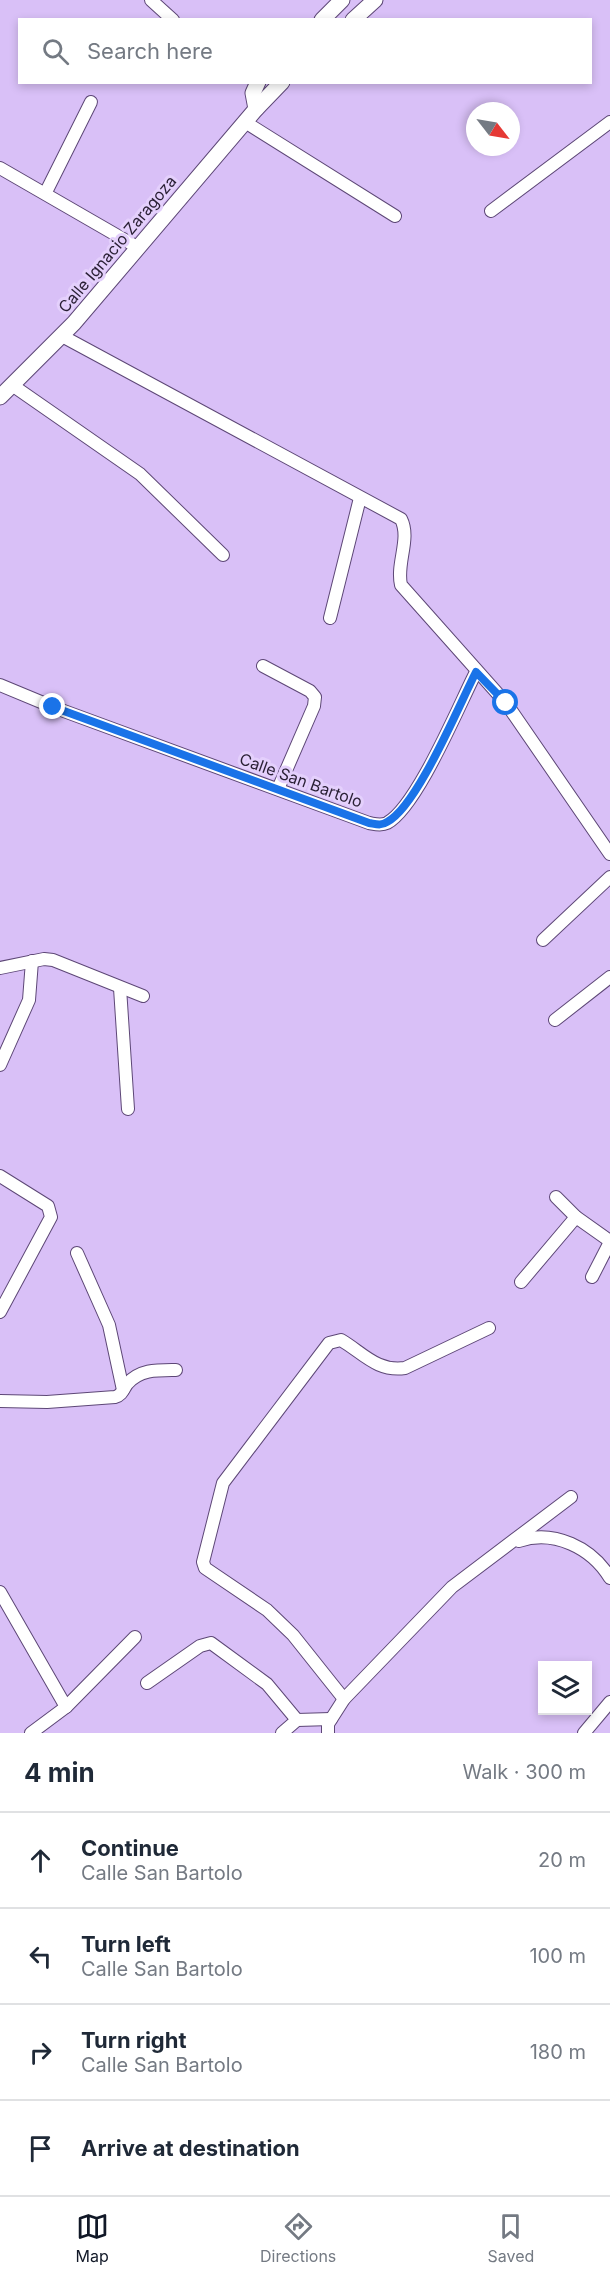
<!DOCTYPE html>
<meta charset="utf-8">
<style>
:root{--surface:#fff;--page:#f6f6f7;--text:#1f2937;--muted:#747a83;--line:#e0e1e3;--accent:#111827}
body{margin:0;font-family:Inter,sans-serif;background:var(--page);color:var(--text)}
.controls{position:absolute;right:18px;bottom:18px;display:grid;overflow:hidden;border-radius:0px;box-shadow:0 3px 9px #0003}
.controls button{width:54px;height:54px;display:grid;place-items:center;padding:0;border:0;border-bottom:2px solid var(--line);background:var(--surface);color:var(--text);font:30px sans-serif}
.compass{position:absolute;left:466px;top:102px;width:54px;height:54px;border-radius:50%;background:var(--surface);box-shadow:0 3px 9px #0003;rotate:121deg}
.stop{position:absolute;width:18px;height:18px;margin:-14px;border:4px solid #1a73e8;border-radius:50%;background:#fff}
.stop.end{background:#1a73e8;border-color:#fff;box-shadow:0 2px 6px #0008}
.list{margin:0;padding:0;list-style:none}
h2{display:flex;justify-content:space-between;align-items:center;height:78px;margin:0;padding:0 24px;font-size:26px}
h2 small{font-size:20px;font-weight:400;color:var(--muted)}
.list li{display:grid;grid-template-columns:39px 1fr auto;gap:18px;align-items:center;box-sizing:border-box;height:96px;padding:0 24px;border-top:2px solid var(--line)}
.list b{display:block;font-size:22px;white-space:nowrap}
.list p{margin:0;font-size:20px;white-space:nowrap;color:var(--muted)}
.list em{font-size:20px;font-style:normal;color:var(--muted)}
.icon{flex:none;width:33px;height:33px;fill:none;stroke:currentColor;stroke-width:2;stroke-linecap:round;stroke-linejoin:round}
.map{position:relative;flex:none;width:610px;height:1733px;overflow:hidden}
.search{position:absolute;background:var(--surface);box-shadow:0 3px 9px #0003;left:18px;right:18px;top:18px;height:66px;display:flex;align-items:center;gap:15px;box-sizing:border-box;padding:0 21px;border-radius:0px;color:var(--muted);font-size:22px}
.sheet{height:462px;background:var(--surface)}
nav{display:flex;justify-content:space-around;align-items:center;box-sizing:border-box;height:84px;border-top:2px solid var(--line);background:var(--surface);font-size:16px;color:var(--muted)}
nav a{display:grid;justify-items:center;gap:3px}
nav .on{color:var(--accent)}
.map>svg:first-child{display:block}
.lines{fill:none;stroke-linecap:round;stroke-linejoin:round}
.minor-casing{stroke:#5d4776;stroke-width:14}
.tertiary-casing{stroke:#5d4776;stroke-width:17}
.minor{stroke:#fff;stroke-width:12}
.tertiary{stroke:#fff;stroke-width:15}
.route{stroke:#1a73e8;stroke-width:8}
.labels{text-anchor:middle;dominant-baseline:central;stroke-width:6;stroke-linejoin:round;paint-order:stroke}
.street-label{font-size:16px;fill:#291f34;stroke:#e4d0fc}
</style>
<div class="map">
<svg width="610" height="1733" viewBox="0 0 610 1733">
<rect width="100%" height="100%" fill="#d9c0f7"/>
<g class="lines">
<defs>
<g id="minor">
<polyline points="151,0 173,20"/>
<polyline points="245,122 395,216"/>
<polyline points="0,168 137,247"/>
<polyline points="46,192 91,102"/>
<polyline points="491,211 610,122"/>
<path d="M 62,336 L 401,519 C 411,539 396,563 401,585 L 506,703 L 610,854"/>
<polyline points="12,385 140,474 223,555"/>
<polyline points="330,618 360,498"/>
<polyline points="263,666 310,691 315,697 314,706 278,789"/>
<path d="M 0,685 L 53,707 L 369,823 C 375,824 381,826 387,823 C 417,807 459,705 476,672"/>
<polyline points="543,940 610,877"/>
<polyline points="0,968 44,959 53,960 143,996"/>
<polyline points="120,988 128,1109"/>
<polyline points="555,1020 610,977"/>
<polyline points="0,1065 29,1000 32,961"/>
<polyline points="0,1176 48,1206 51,1217 0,1312"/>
<polyline points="556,1197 576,1217 610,1241"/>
<polyline points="77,1253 109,1325 123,1390"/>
<polyline points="592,1277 610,1242"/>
<polyline points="521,1282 576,1217"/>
<path d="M 0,1401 L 47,1402 L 115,1397 C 122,1395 123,1390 127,1384 C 140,1369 158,1370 176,1370"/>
<path d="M 519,1541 C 554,1529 592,1548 610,1578"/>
<polyline points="0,1592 66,1707"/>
<polyline points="147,1683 200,1646 211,1643 267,1684 297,1720"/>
<path d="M 344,1699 L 293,1635 L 267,1610 L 205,1568 L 203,1562 L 223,1483 L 329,1343 L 341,1340 C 363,1353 377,1372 405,1368 L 489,1328"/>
<polyline points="31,1733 66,1707 135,1637"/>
<polyline points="282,1733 297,1720 331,1719"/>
<polyline points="328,1733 328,1724 344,1699 452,1587 571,1497"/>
<polyline points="584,1733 610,1702"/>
</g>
<g id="tertiary">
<polyline points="322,20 342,0"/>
<polyline points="353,20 375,0"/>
<polyline points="256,109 253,93 258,82"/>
<polyline points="0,397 74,323 256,109 282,82"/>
</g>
</defs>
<use href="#minor" class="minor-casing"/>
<use href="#tertiary" class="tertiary-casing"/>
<use href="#minor" class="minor"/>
<use href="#tertiary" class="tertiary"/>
</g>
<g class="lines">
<path class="route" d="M 53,707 L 369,823 C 376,824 381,826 387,822 C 417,807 459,705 476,672 L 506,703"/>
</g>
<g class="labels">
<g class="street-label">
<text transform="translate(117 244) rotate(-50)">Calle Ignacio Zaragoza</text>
<text transform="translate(301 780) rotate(20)">Calle San Bartolo</text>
</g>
</g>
</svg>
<div class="controls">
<button><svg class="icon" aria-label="layers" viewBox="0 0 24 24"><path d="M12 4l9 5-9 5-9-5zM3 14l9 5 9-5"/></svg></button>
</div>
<svg class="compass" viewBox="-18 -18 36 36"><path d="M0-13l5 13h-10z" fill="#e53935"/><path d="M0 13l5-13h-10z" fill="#747a83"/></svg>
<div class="stop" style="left:506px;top:703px"></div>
<div class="stop end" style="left:53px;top:707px"></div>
<div class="search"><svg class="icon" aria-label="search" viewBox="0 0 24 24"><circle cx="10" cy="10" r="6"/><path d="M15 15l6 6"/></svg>Search here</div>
</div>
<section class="sheet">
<h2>4 min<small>Walk · 300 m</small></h2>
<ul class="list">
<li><svg class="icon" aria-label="ahead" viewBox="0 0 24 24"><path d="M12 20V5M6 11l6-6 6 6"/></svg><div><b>Continue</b><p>Calle San Bartolo</p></div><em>20 m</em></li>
<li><svg class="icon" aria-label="left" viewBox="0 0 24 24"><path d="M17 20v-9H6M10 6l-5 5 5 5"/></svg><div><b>Turn left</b><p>Calle San Bartolo</p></div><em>100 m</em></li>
<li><svg class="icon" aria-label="right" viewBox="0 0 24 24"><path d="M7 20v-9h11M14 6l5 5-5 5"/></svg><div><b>Turn right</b><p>Calle San Bartolo</p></div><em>180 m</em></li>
<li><svg class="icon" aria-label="arrive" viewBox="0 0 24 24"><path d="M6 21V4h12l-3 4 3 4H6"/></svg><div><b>Arrive at destination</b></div></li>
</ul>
</section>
<nav>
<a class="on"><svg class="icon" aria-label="map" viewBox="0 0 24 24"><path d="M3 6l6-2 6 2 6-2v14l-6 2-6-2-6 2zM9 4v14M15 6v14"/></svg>Map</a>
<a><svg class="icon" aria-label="directions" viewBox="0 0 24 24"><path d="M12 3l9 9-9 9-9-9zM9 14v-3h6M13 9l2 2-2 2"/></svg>Directions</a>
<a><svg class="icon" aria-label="saved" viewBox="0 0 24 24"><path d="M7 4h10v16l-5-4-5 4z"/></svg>Saved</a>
</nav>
